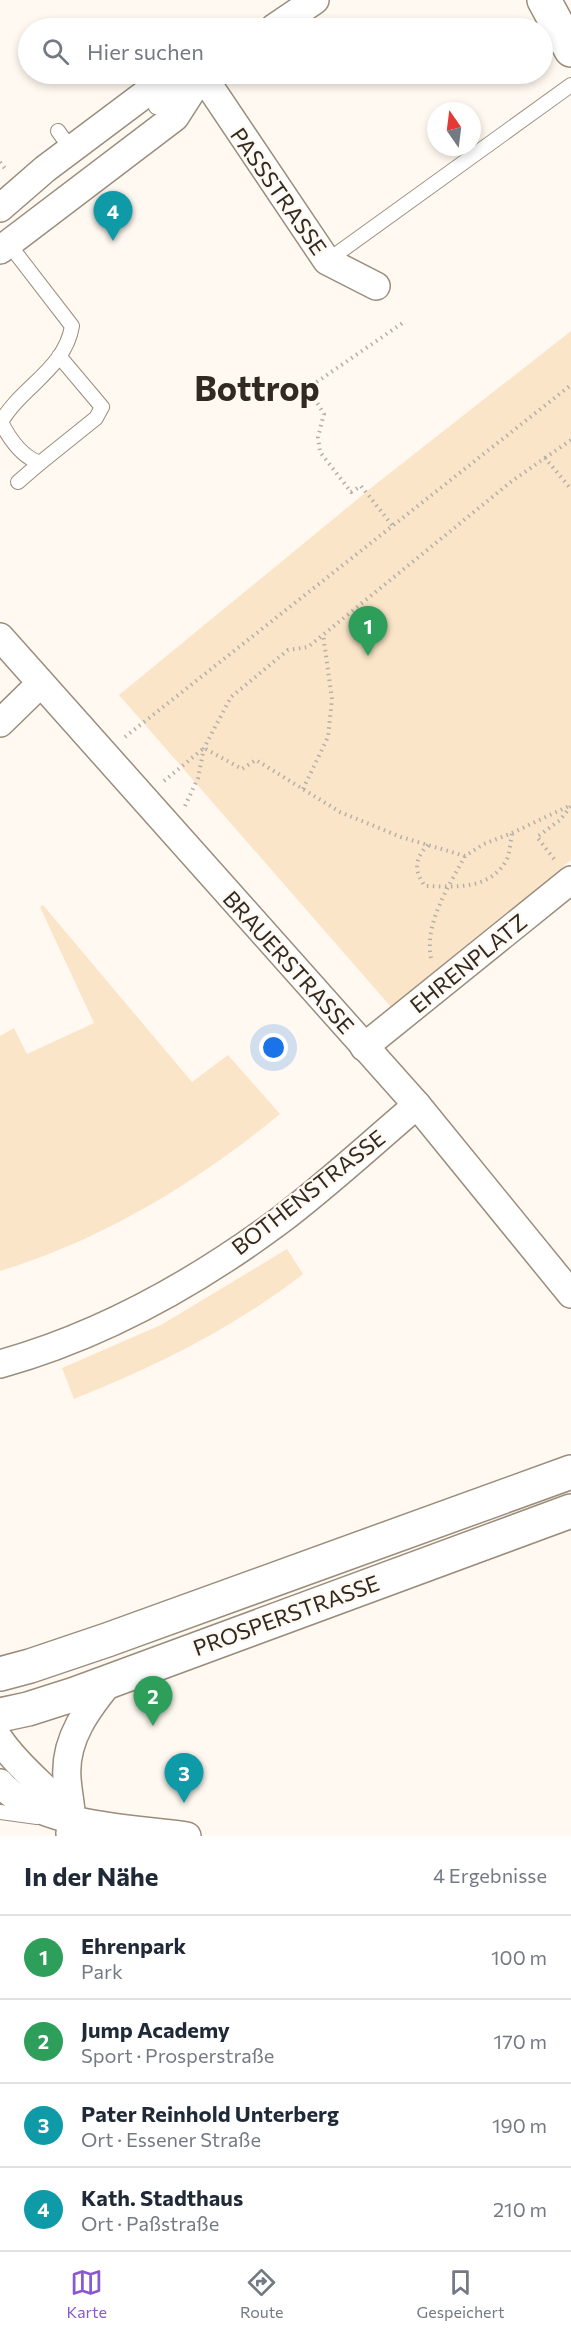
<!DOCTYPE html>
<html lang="de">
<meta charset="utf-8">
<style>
:root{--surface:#fff;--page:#f6f6f7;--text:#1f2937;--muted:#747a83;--line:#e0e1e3;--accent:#8a58d0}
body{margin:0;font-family:Commissioner,sans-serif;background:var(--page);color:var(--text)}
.compass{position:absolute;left:427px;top:102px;width:54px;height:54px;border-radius:50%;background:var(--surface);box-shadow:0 3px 9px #0003;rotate:346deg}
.you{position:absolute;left:274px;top:1048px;width:21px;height:21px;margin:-15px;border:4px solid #fff;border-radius:50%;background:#1a73e8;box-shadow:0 0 0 9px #1a73e833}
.badge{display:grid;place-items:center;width:39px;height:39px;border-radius:50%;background:var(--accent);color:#fff;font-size:20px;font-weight:700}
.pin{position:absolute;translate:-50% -50px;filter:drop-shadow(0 2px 3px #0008)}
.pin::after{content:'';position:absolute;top:32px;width:21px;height:18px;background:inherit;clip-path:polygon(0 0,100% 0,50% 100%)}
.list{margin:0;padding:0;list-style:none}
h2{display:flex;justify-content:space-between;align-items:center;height:78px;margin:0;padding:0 24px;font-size:26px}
h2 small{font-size:20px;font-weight:400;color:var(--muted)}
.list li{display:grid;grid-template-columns:39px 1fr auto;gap:18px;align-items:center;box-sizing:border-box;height:84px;padding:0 24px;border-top:2px solid var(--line)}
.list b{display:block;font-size:22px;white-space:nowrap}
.list p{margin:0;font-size:20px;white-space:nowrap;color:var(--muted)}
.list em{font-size:20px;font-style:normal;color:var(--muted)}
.icon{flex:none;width:33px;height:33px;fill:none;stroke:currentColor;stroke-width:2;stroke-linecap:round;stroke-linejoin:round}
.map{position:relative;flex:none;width:571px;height:1836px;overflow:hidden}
.search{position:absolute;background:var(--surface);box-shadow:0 3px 9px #0003;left:18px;right:18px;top:18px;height:66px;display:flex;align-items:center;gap:15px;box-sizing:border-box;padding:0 21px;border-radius:33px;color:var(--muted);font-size:22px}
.sheet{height:414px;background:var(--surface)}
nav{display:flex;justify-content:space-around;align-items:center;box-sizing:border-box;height:84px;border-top:2px solid var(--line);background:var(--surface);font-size:16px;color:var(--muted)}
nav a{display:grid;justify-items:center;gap:3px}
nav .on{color:var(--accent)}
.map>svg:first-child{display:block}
.green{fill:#fbe5c9}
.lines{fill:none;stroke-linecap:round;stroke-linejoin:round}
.lane-casing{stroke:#9a8d7c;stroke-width:16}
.street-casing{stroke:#9a8d7c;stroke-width:30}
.secondary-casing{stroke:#9a8d7c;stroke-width:36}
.primary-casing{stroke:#9a8d7c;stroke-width:36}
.path{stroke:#b5afa8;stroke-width:4;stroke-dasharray:1.5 4.5;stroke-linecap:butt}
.lane{stroke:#fff;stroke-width:14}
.street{stroke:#fff;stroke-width:27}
.secondary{stroke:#fff;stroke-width:33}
.primary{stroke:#fff;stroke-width:33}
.labels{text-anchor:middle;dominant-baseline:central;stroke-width:4.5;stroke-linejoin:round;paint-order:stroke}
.street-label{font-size:22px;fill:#302a23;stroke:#fff9f1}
.town-label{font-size:34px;font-weight:bold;fill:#302a23;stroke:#fff9f1}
</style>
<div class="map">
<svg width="571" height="1836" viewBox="0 0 571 1836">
<rect width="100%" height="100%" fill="#fff9f1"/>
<g class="green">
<polygon points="571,331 571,860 391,1007 119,695 376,484"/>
<path d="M 43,905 L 192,1082 L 228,1055 L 280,1114 C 196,1183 104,1239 0,1271 L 0,1036 L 14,1028 L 27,1054 L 94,1023 L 40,907 Z"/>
<path d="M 287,1249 L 303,1274 C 234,1328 155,1367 74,1399 L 62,1368 L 161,1325 Z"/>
</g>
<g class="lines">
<defs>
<g id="lane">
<polyline points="156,107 181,89"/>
<polyline points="58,131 71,149"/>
<path d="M 8,243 L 72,326 C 65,369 21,387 1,422 C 9,438 22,457 40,463 L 96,418 L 102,407 L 59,356"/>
<polyline points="327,261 571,85"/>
<polyline points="18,482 40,463"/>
<polyline points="0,1812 37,1817"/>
</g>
<g id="street">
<polyline points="274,28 315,0"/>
<polyline points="202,75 327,261 376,286"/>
<polyline points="0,208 45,169 149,91 204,74"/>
<polyline points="0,250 175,117 202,75"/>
<polyline points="0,637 417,1105 571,1294"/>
<polyline points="0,723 40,684"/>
<polyline points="364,1047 571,880"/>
<path d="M 0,1364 C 101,1336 194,1284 278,1222 C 326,1186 371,1144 417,1105"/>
<path d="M 0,1740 C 21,1771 51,1790 73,1819"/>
<path d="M 0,1783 C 38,1827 132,1828 187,1836"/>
<path d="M 70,1833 C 74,1814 68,1797 67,1778 C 64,1739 88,1708 111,1680"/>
</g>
<g id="secondary">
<polyline points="0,1674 30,1666 107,1640 571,1472"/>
<polyline points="0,1715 28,1709 75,1694 571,1511"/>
</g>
<polyline id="primary" points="544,0 571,50"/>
</defs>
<use href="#lane" class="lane-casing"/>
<use href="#street" class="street-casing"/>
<use href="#secondary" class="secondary-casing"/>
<use href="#primary" class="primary-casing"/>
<g class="path">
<polyline points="0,162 6,170"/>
<polyline points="545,458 571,440"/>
<polyline points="392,525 361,486 351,492 320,452 318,437 324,414 308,388 404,322"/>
<polyline points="125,737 571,385"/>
<polyline points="164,781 204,748 242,769 256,760 340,812 401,837 465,856 484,844 512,833 571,805"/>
<polyline points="303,789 328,737 332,699 323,634"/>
<polyline points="185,806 198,778 204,748 231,697 288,650 308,647 512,481 545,458 571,489"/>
<path d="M 428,845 C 414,859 414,871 425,886 C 455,887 489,890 506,861 C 510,854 510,842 512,834"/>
<polyline points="554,859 537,837 560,820 571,806"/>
<path d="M 431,958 C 424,923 449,886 465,856"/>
</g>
<use href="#lane" class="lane"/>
<use href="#street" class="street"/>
<use href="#secondary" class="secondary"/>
<use href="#primary" class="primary"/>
</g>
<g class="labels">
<g class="street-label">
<text transform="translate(279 191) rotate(55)">PASSSTRASSE</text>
<text transform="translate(289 962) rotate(48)">BRAUERSTRASSE</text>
<text transform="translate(468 963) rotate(-39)">EHRENPLATZ</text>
<text transform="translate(308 1192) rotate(-38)">BOTHENSTRASSE</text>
<text transform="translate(286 1615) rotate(-20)">PROSPERSTRASSE</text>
</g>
<g class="town-label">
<text x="257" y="387">Bottrop</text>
</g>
</g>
</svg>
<svg class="compass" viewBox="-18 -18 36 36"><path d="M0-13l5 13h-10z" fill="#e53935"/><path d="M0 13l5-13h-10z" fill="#747a83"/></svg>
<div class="you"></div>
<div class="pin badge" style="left:368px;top:656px;background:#2e9e5b">1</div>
<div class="pin badge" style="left:153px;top:1726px;background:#2e9e5b">2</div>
<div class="pin badge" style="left:184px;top:1803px;background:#0f9aa8">3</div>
<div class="pin badge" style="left:113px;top:241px;background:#0f9aa8">4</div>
<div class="search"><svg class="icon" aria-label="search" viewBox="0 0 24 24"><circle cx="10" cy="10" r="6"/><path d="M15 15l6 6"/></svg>Hier suchen</div>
</div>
<section class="sheet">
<h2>In der Nähe<small>4 Ergebnisse</small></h2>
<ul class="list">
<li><span class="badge" style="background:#2e9e5b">1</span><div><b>Ehrenpark</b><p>Park</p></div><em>100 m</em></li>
<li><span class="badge" style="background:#2e9e5b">2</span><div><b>Jump Academy</b><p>Sport · Prosperstraße</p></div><em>170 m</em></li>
<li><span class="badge" style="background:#0f9aa8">3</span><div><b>Pater Reinhold Unterberg</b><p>Ort · Essener Straße</p></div><em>190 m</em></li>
<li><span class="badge" style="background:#0f9aa8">4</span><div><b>Kath. Stadthaus</b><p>Ort · Paßstraße</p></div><em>210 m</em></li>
</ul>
</section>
<nav>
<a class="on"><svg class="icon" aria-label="map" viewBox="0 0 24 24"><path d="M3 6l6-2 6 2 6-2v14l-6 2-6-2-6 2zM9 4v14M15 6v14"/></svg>Karte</a>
<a><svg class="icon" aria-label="directions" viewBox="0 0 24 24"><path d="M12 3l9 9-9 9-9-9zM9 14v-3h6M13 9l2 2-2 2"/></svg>Route</a>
<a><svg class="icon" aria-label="saved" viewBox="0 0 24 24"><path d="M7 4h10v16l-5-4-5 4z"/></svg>Gespeichert</a>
</nav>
